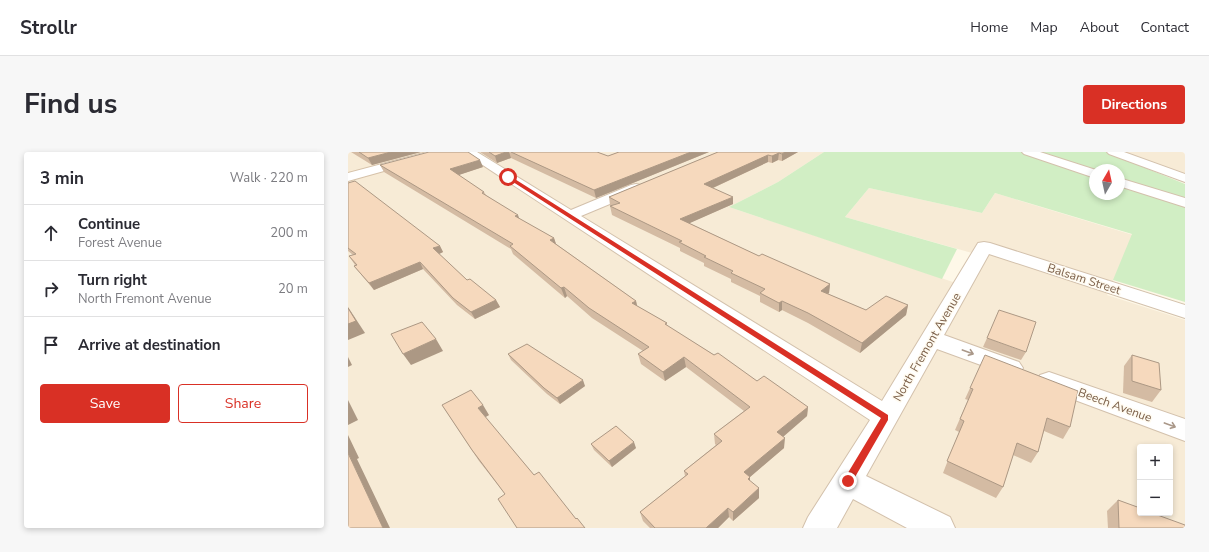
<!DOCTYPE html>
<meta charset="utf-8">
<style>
:root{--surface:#fff;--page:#f7f7f7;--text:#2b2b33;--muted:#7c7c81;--line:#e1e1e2;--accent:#d93025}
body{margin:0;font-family:"Nunito Sans",sans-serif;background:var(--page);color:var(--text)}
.controls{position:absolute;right:12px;bottom:12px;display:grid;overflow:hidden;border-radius:4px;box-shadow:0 2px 6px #0003}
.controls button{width:36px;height:36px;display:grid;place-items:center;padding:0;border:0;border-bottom:1px solid var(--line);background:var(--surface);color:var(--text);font:20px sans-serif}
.compass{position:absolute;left:741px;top:12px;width:36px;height:36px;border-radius:50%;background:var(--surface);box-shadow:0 2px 6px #0003;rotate:9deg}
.stop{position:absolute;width:12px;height:12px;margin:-9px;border:3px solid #d93025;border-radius:50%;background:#fff}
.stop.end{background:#d93025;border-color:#fff;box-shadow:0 1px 4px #0008}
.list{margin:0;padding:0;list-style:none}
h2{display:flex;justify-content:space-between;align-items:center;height:52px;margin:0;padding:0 16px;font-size:17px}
h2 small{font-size:13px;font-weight:400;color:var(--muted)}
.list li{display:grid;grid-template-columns:26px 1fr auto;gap:12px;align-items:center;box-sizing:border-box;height:56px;padding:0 16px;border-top:1px solid var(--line)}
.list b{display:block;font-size:15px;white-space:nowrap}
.list p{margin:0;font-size:13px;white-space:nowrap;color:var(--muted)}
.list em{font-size:13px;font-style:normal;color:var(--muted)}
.actions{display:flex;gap:8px;padding:12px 16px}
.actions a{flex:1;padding:9px 0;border:1px solid var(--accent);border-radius:4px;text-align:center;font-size:14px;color:var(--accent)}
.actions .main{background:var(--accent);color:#fff}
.icon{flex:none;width:22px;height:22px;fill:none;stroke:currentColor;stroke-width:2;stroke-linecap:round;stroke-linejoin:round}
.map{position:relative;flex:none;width:837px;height:376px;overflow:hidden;border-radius:4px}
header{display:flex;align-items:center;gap:24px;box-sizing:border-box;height:56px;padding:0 20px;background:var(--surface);border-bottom:1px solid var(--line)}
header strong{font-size:19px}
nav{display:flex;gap:22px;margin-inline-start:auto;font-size:14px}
.intro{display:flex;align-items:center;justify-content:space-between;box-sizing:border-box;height:96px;padding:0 24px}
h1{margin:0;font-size:28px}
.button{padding:10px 18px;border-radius:4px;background:var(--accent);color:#fff;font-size:14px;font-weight:700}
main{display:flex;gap:24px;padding:0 24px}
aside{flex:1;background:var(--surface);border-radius:4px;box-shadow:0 2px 6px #0003}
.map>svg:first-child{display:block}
.residential{fill:#f7ebd6;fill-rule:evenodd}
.green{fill:#d1eec4;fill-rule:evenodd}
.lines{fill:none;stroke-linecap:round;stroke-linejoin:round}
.street-casing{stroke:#d3c1ac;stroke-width:2}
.secondary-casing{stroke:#d6c2a9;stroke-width:2}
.street{fill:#fff;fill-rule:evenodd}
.secondary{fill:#fff;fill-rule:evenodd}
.wall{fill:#d4bba3}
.shaded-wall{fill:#ac9884}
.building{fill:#f6d9bd;stroke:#ac9884}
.oneway{stroke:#aa9889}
.route{fill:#d93025}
.labels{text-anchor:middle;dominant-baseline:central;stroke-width:3;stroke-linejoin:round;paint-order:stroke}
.street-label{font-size:12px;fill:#7c6049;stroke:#fffbf1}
</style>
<header>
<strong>Strollr</strong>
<nav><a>Home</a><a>Map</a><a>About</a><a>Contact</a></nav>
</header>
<div class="intro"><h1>Find us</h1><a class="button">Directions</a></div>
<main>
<aside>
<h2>3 min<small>Walk · 220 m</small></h2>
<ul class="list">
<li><svg class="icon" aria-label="ahead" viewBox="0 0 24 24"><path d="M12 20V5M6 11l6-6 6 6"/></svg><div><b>Continue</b><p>Forest Avenue</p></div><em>200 m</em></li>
<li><svg class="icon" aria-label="right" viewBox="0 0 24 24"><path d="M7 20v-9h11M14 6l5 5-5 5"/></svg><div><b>Turn right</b><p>North Fremont Avenue</p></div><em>20 m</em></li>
<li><svg class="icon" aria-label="arrive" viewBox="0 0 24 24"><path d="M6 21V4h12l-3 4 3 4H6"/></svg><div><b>Arrive at destination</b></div></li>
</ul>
<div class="actions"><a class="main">Save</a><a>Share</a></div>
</aside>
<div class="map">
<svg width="837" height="376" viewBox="0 0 837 376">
<rect width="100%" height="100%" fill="#fef8e8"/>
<g class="residential">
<path d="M 0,0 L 476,0 L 430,30 L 381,55 L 614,133 L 631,103 L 497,65 L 521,36 L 634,61 L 647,41 L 785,83 L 759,143 L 837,168 L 837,376 L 0,376 ZM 792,295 L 822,295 L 822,361 L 792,361 Z"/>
<polygon points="765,0 837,0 837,26"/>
</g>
<path class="green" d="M 476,0 L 758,0 L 837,32 L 837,150 L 765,128 L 784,82 L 647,41 L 634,61 L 521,36 L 497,65 L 609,97 L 594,127 L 381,55 L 430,30 ZM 747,18 L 771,18 L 771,42 L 747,42 Z"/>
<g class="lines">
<defs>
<g id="street">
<polygon points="115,0 129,0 223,58 283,33 288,32 293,33 295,36 293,39 233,64 534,249 630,91 636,90 642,91 837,153 837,166 641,102 596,183 671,210 675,216 671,222 663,224 589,197 518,324 602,365 607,376 559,376 505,347 489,376 455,376 460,365 522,268"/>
<polygon points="674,0 692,0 748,18 747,26 676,2"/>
<polygon points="759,0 776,0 837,22 837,30 761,2"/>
<polygon points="771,26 837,46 837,55 771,34"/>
<polygon points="701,220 837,267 837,289 692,235 689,229 692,223"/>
</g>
<polygon id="secondary" points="79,0 99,0 97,2 0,29 0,21"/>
</defs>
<use href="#street" class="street-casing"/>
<use href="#secondary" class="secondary-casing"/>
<use href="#street" class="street"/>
<use href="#secondary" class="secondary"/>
</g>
<g class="wall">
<polygon points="3,0 73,0 24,13"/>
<polygon points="132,0 249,0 260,4 271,0 361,0 248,46 163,6 149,11"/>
<polygon points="370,0 450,0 434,9 430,8 424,11 420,10 365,36 385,52 341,71 411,104 482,132 481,141 480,142 518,158 560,153 558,163 512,201 460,171 434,158 431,160 412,150 412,144 383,130 383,127 356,114 356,111 332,99 332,96 264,63 262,54 264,54 262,53 261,45"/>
<polygon points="32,13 135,15 110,23 136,40 138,43 172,67 206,86 208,92 288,149 289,154 319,171 319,174 409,229 460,255 459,264 435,285 436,296 402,325 402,329 411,346 385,369 381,365 370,376 302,376 295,369 292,360 337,324 336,319 368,293 367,292 366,282 396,259 338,215 317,229 293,212 290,202 295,199 244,166 219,144 217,146 165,102 163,97 36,20"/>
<polygon points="0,31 92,94 95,100 91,102 119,128 148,148 152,155 127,167 109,153 75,117 26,138 6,114 7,113 1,104 5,103 0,99"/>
<polygon points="639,186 678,200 673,208 635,195"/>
<polygon points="160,202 237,234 212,252 199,242 163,208"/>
<polygon points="784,203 813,238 804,250 775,241 776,214"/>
<polygon points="622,236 722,275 715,287 696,279 690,300 683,311 665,303 655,335 648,346 595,321 611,280 607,278 620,248 617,247"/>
<polygon points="94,253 141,263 137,265 186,323 228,367 237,376 157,342 131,309"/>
<polygon points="243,292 288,296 264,315 246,298"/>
<polygon points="770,348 837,376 760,376 759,359"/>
</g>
<g class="shaded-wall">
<polygon points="43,0 73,0 24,13 20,6"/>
<polygon points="158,0 161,0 163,6 149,11 147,4"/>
<polygon points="343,0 361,0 248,46 246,38"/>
<polygon points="437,0 450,0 434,9 434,2"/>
<polygon points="431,1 430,8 424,11 424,4"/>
<polygon points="420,3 420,10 356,40 356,32"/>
<polygon points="132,8 135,15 105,25 102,17"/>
<polygon points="385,45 385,52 333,75 332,67"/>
<polygon points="170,63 173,71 167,64"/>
<polygon points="206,86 209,95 202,88"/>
<polygon points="92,94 95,100 89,103 85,96"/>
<polygon points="72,110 75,117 26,138 21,131"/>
<polygon points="482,132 481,141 472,148 473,139"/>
<polygon points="216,135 219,144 217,146 213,136"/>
<polygon points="148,148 152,155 127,167 123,160"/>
<polygon points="288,149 290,158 284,151"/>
<polygon points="434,149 434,158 431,160 431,151"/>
<polygon points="560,153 558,163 512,201 514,191"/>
<polygon points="0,155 17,181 0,188"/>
<polygon points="88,187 95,199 63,213 55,202"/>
<polygon points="0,205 4,213 0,215"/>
<polygon points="336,205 338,215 317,229 315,220"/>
<polygon points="235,228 237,234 212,252 209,246"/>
<polygon points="0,248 10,268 0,273"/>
<polygon points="135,253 141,263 136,266 130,256"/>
<polygon points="460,255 459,264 429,290 429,280"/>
<polygon points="0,283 11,306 9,307 42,376 35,376 0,301"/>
<polygon points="437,286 436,296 402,325 402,335 396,320"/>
<polygon points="286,290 288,296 264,315 261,309"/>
<polygon points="411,336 411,346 385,369 385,360"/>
<polygon points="380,356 381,365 370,376 358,376"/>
</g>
<g class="building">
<polygon points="11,0 43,0 20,6"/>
<polygon points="81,0 120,0 132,8 102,17 136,40 134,41 170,63 167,64 206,86 202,88 288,149 284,151 319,171 317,172 366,203 370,201 409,229 416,224 460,255 429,280 437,286 396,320 402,325 400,327 411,336 385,360 380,356 358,376 307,376 292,360 340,322 336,319 374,289 366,282 402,255 336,205 315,220 290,202 301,195 241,156 216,135 213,136 162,94 165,92 32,13"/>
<polygon points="141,0 158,0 147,4"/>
<polygon points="163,0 249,0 260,4 271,0 343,0 246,38"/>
<polygon points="370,0 437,0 434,2 431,1 424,4 420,3 356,32 385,45 332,67 411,104 414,102 482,132 473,139 518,158 538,144 560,153 514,191 460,161 434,149 431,151 412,141 417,137 383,121 385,119 356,105 358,104 331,90 334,89 262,54 272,51 261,45"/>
<polygon points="7,29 92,94 85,96 119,128 122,127 148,148 123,160 105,146 72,110 21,131 6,114 9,113 1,104 8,102 0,96 0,31"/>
<polygon points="0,156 8,169 0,172"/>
<polygon points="651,158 688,170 678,200 639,186"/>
<polygon points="74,170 88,187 55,202 43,182"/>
<polygon points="179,192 235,228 209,246 196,236 160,202"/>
<polygon points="637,203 730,239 722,275 699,266 690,300 669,291 655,335 599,309 616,269 612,267 625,237 622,236"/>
<polygon points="784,203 811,211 813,238 784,229"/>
<polygon points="123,238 135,253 130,256 186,323 191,320 228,367 229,366 237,376 169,376 150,347 157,342 124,298 94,253"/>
<polygon points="268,274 286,290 261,309 243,292"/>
<polygon points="0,301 35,376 0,376"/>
<polygon points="770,348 792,356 792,361 804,361 837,373 837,376 771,376"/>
</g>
<defs><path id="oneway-shaft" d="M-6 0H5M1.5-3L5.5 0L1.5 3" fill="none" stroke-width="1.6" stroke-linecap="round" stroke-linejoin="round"/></defs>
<g class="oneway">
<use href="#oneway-shaft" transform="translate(620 200) rotate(20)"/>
<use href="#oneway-shaft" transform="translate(822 273) rotate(20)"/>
</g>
<polygon class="route" points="159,24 162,24 540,263 540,268 503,332 500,333 497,332 495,329 533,266 159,26"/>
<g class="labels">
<g class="street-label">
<text transform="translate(736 127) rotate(18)">Balsam Street</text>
<text transform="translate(579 195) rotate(-60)">North Fremont Avenue</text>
<text transform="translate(767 253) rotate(20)">Beech Avenue</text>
</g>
</g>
</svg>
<div class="controls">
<button>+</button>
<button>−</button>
</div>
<svg class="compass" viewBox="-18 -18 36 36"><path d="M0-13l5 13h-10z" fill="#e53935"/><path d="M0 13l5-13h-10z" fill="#7c7c81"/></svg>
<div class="stop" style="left:160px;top:25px"></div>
<div class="stop end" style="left:500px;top:329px"></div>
</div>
</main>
